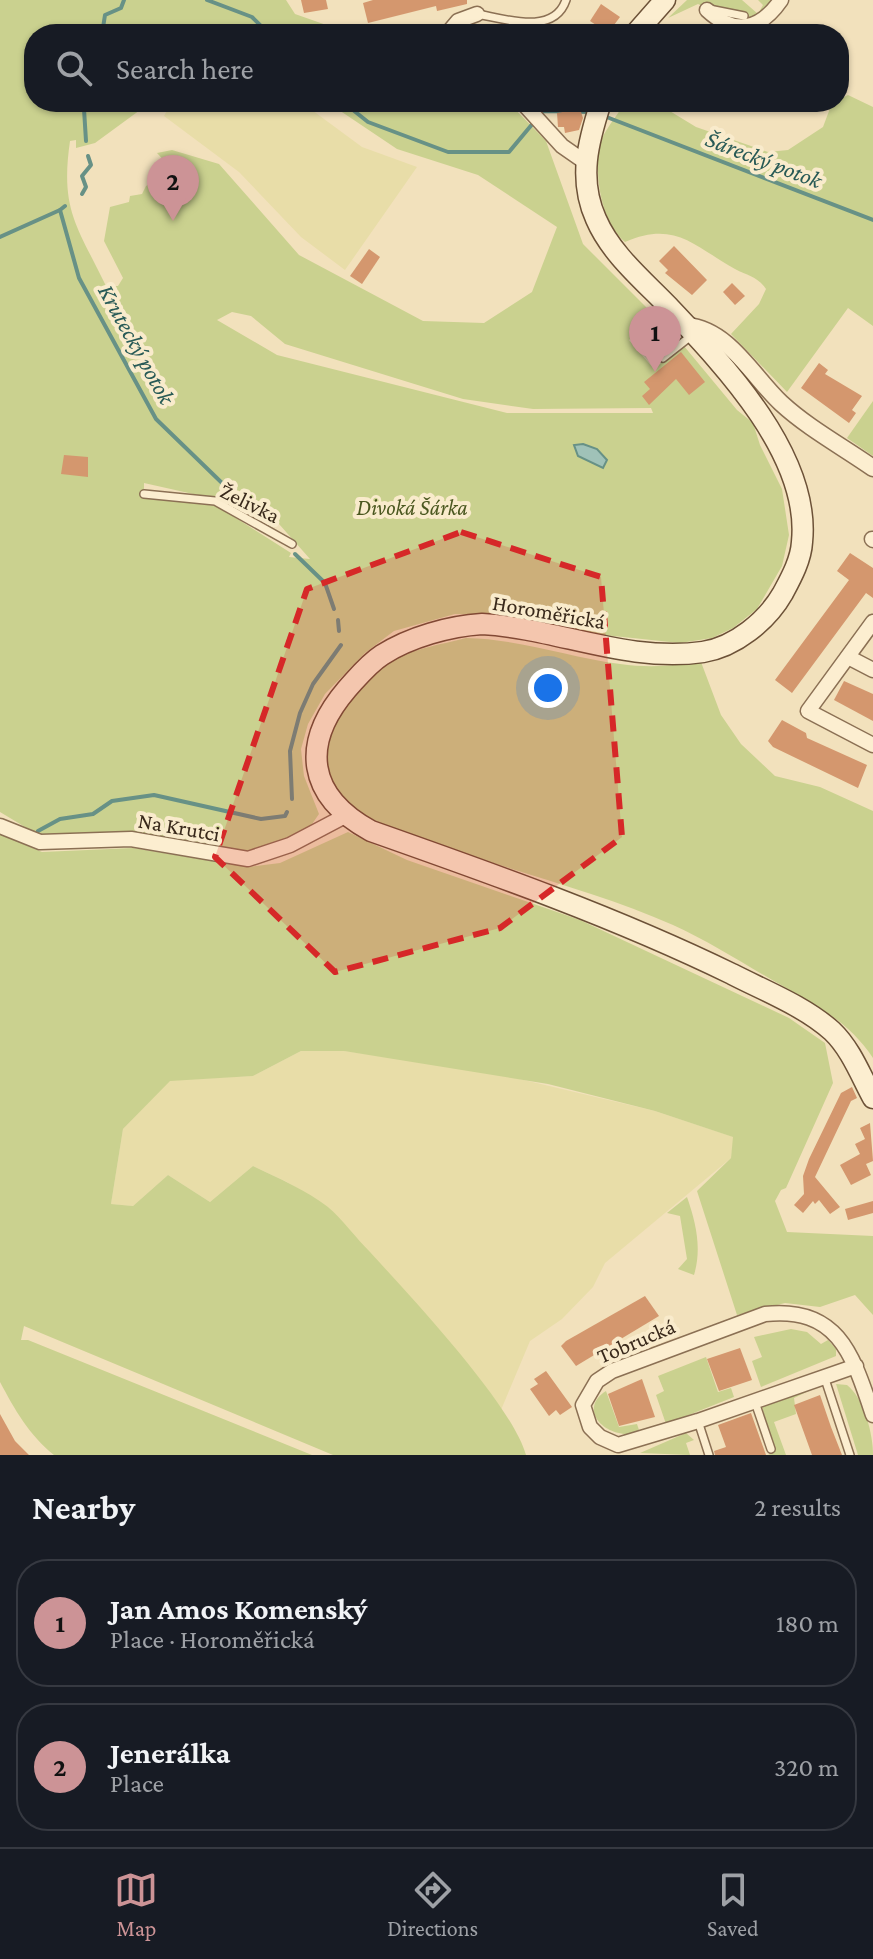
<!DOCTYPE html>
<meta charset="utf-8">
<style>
:root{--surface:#171b24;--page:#20242c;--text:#f1f3f6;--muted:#9ea1a6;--line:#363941;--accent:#cc9396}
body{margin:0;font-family:"Crimson Pro",serif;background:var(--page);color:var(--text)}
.you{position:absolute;left:548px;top:688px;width:28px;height:28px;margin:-20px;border:6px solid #fff;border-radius:50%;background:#1a73e8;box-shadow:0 0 0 12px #1a73e833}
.badge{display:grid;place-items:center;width:52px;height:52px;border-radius:50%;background:var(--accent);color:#111;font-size:26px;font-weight:700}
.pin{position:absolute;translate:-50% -66px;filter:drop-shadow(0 2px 4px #0008)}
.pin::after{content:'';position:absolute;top:42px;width:28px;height:24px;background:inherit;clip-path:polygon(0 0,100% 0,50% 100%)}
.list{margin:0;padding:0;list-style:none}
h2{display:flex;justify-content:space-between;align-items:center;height:104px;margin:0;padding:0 32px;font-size:34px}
h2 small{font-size:26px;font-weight:400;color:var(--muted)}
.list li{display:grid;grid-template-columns:52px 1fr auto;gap:24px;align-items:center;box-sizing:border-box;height:128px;margin:0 16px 16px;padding:0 16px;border:2px solid var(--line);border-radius:32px}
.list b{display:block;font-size:30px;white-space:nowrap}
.list p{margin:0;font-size:26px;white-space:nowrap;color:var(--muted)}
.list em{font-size:26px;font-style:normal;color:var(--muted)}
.icon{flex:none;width:44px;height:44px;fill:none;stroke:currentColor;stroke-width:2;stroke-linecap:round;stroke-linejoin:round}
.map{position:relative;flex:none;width:873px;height:1455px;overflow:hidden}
.search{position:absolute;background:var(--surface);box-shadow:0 2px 6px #0004;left:24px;right:24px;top:24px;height:88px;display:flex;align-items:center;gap:20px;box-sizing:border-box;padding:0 28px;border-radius:32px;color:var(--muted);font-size:30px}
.sheet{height:392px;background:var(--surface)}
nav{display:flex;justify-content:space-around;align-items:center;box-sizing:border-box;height:112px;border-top:2px solid var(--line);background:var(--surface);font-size:22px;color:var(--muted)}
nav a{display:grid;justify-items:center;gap:4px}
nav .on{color:var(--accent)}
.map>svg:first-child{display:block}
.farmland{fill:#e8dda8}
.green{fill:#cad18f;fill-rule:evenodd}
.water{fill:#a0c2b8;stroke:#679186;stroke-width:2}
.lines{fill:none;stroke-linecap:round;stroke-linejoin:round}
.stream{stroke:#679186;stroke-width:4}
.building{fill:#d4976e}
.service-casing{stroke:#8b7054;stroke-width:10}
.minor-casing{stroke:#8b7054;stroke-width:17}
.tertiary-casing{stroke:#8b7054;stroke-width:19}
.secondary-casing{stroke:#6c5137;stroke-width:23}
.service{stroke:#fceed0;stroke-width:7}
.minor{stroke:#fceed0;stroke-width:14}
.tertiary{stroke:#fceed0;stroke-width:16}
.secondary{stroke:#fceed0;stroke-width:20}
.marked{fill:#d62828;fill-opacity:0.2;stroke:#d62828;stroke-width:6;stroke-dasharray:16 10;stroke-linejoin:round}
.labels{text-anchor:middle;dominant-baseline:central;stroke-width:8;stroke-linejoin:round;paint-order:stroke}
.street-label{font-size:22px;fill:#38281a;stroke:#f9ebcc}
.park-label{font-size:22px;font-style:italic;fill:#4a571f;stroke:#f9ebcc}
.water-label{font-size:24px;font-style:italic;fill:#285a56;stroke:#f9ebcc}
</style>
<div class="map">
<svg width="873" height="1455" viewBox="0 0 873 1455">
<rect width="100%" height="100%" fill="#f2e1bc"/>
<g class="farmland">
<polygon points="172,102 301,102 362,147 417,167 345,270 301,237 239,172 164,116"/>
<polygon points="301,1051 344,1051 486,1071 655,1111 734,1137 731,1158 605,1263 593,1287 562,1319 530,1341 501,1410 427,1317 329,1208 287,1182 253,1166 210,1202 168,1175 133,1206 111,1204 123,1129 170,1080 253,1076"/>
</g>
<g class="green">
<path d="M 0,0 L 286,0 L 295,14 L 352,34 L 34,34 L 34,102 L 151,102 L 95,143 L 76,148 L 76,140 L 70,141 C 60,210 77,226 106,286 L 118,286 L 123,278 L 104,241 L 110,207 L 129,202 L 130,196 L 142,194 L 146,186 L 164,174 L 159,170 L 170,167 L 157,153 L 172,150 L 219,164 L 299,255 L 423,321 L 484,323 L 532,292 L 557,227 L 478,175 L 397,149 L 327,102 L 510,104 L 546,141 L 583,244 L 679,340 L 737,410 L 753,423 L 760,445 L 782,489 L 789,535 L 782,566 L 757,609 L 733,628 L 712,638 L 680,643 L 585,633 L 525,617 L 455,614 L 394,631 L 365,653 L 325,694 L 308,724 L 301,749 L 304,776 L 319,814 L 310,827 L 259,851 L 227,851 L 179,838 L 129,832 L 40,836 L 0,812 ZM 232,312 L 251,316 L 285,344 L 463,399 L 533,409 L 651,408 L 653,413 L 507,413 L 277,355 L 217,320 ZM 649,323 L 675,351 L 654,369 L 629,340 ZM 144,483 L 202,496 L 279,524 L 310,559 L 289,557 L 291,553 L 217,506 L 144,498 Z"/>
<polygon points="687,0 742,0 758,14 763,5 758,0 777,0 765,15 740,24 698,4 668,18"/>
<path d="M 848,95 L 873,107 L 873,326 L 848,308 L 787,392 L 731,334 L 759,304 L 766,289 C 757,276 748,276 735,269 C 694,246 675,220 625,242 C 601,221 595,178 599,148 C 601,134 617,116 624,104 L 655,102 L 696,127 L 768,152 L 788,150 L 823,127 L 832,103 Z"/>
<polygon points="873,401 873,456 847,438"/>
<path d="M 466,638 C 519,639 568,657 620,664 C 648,668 674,666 701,662 L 721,715 L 741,744 L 775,776 L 820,787 L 873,811 L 873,1058 C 848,1020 812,1003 774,981 C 741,962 708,941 673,925 C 608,896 533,877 466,854 C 431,842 365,824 340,797 C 300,755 349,690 386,664 C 409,649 440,645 466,638 Z"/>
<path d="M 348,832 L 407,860 L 580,920 L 789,1018 L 825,1043 L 833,1083 L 786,1188 L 781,1190 L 775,1201 L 787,1232 L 873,1236 L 873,1315 L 855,1295 L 820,1307 L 785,1303 L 737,1315 L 697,1191 L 731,1158 L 733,1137 L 655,1111 L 548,1084 L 344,1051 L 301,1051 L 253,1076 L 170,1081 L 123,1129 L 111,1204 L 133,1206 L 168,1175 L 210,1202 L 253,1166 C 278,1178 306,1190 328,1207 C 343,1220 356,1238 370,1252 C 410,1296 511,1403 526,1455 L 333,1455 L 24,1326 L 21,1340 L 28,1340 L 312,1455 L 54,1455 C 29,1435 15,1410 0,1382 L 0,834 L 42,852 L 133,848 L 248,867 L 280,863 Z"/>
<path d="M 687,1197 C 696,1223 702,1248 694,1275 L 678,1269 L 687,1259 L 680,1216 L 667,1213 Z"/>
<polygon points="791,1329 807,1332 821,1344 828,1340 836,1349 836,1356 761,1387 752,1361 762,1357 754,1337"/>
<polygon points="706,1357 718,1392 731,1388 734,1397 666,1424 656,1395 664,1391 658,1376"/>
<path d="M 836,1384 L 847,1385 C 864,1398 873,1434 873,1455 L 858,1455 Z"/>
<polygon points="815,1388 794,1398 796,1414 774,1422 786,1455 768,1455 775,1452 762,1407"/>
<path d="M 606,1391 L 619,1427 L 637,1424 L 640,1433 C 607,1441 576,1410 606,1391 Z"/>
<polygon points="686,1433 694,1440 686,1443 690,1455 640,1453"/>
</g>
<polygon class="water" points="583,444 597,449 607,460 603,468 578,456 574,445"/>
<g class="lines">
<g class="stream">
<polyline points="207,0 252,17 269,34"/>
<polyline points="102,34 105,15 121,8 124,0"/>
<polyline points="77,102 84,109 86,141"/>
<polyline points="343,102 368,122 448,152 509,152 534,122"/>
<polyline points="539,115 543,111 592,112"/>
<polyline points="604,116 873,220"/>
<polyline points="82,194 86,187 82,176 91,165 88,156"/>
<polyline points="65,206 60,210 79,278 156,419 254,514"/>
<polyline points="0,237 60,210"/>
<polyline points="295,554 325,583 334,609"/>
<polyline points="338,620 339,631"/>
<polyline points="292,799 290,751 300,713 313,684 341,645"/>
<polyline points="38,831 60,819 93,814 112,801 154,795 261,819 285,816 287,812"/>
</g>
</g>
<g class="building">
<polygon points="301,0 326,0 328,9 304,13"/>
<polygon points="373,0 467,0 467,4 437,11 436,6 368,23 363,3"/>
<polygon points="601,4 620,17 608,33 590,21"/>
<polygon points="568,111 581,112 583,118 579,130 565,133 564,127 558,127 557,113"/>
<polygon points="674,246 707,280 692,295 665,273 668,270 659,261"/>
<polygon points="369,249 380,257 362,284 350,276"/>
<polygon points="732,283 745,296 735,305 723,292"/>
<polygon points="681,352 705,382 689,395 676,379 649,405 642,396 650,389 644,382"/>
<polygon points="819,363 828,370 825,374 862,396 852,410 856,413 849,423 801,388"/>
<polygon points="64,455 88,457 88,477 61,474"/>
<polygon points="850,553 873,568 873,598 866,593 792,693 775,680 849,580 837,571"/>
<polygon points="844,681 873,694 873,721 834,700"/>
<polygon points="782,720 806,733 807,738 867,765 858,788 773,747 768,741"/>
<polygon points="852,1087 857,1098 851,1101 815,1177 840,1207 830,1214 819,1200 815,1204 813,1201 803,1213 794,1205 804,1194 803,1176 809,1159 841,1093"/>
<polygon points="870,1123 873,1161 866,1164 871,1175 851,1185 840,1165 860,1154 855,1144 865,1139 860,1128"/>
<polygon points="873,1201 873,1213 848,1220 845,1209"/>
<polygon points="645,1296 659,1316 576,1366 561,1346 566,1341"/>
<polygon points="740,1348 752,1380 719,1391 707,1359"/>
<polygon points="546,1371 572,1407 560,1415 556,1410 549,1416 530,1389 538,1384 534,1379"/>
<polygon points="642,1379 655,1417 619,1426 608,1394"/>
<polygon points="820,1395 831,1427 842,1455 812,1455 794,1405"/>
<polygon points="751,1413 766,1455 715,1455 714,1451 726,1447 718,1425"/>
<polygon points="0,1414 15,1441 29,1455 0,1455"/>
</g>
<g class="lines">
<defs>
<g id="service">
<polyline points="709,9 744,16"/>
<path d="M 477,14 C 505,19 554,36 566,0"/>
<polyline points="640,333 663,358 691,336"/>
<polyline points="144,494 215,501 292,544"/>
<polyline points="824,1376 850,1455"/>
<polyline points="755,1402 771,1449"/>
<polyline points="698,1421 709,1455"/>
</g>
<g id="minor">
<path d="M 707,10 C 736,37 761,29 781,0"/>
<polyline points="447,34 458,21 477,14"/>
<polyline points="522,102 562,146 585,162"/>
<polyline points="872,539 873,540"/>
<polyline points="873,622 808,711 873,745"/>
<polyline points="848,657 873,670"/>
<polyline points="0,826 40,842 131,839 248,859 290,845 345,816"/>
<path d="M 856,1366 L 698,1421 L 618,1445 L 600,1437 L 590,1427 L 583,1405 L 597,1381 L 612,1371 L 765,1314 C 839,1306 853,1356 873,1415"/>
</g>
<path id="tertiary" d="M 687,326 C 729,330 753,377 781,403 C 808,428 843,447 873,468"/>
<g id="secondary">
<polyline points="635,34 665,0"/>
<path d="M 601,102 C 588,142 578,179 596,219 C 611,254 643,280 669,307 C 724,365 811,456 802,542 C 801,560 791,578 783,593 C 767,621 735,647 703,652 C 627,663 556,628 482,624 C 450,626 410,637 382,655 C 368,664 358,677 347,689 C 300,744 307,796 371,831 C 493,874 615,917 732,974 C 765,991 804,1006 832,1031 C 851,1049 861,1076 873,1098"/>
</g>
</defs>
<use href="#service" class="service-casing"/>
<use href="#minor" class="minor-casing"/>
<use href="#tertiary" class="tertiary-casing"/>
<use href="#secondary" class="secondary-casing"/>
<use href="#service" class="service"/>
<use href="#minor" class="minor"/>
<use href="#tertiary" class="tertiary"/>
<use href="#secondary" class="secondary"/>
</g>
<path class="marked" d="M 461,532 L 601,577 L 622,837 L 500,928 L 335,972 L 215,857 L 307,589 Z"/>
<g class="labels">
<g class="street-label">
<text transform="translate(250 503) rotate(26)">Želivka</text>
<text transform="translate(549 612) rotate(10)">Horoměřická</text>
<text transform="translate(179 827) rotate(10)">Na Krutci</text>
<text transform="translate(636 1341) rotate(-23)">Tobrucká</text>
</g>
<g class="park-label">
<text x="412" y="507">Divoká Šárka</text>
</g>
<g class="water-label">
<text transform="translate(764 159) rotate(21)">Šárecký potok</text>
<text transform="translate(137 344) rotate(61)">Krutecký potok</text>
</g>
</g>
</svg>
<div class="you"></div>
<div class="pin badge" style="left:655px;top:372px">1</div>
<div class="pin badge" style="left:173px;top:221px">2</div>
<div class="search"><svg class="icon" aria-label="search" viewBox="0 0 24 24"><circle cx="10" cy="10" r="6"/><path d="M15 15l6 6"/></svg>Search here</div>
</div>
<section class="sheet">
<h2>Nearby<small>2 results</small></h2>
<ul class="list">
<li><span class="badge">1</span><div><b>Jan Amos Komenský</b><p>Place · Horoměřická</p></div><em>180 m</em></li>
<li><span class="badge">2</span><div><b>Jenerálka</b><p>Place</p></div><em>320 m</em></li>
</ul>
</section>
<nav>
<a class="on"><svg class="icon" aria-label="map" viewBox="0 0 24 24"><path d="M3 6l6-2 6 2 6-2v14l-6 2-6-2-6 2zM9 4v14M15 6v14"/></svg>Map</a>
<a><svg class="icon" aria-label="directions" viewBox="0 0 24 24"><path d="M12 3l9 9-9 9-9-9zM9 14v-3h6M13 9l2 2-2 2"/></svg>Directions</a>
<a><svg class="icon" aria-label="saved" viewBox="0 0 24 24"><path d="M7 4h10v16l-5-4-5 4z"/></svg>Saved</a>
</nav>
